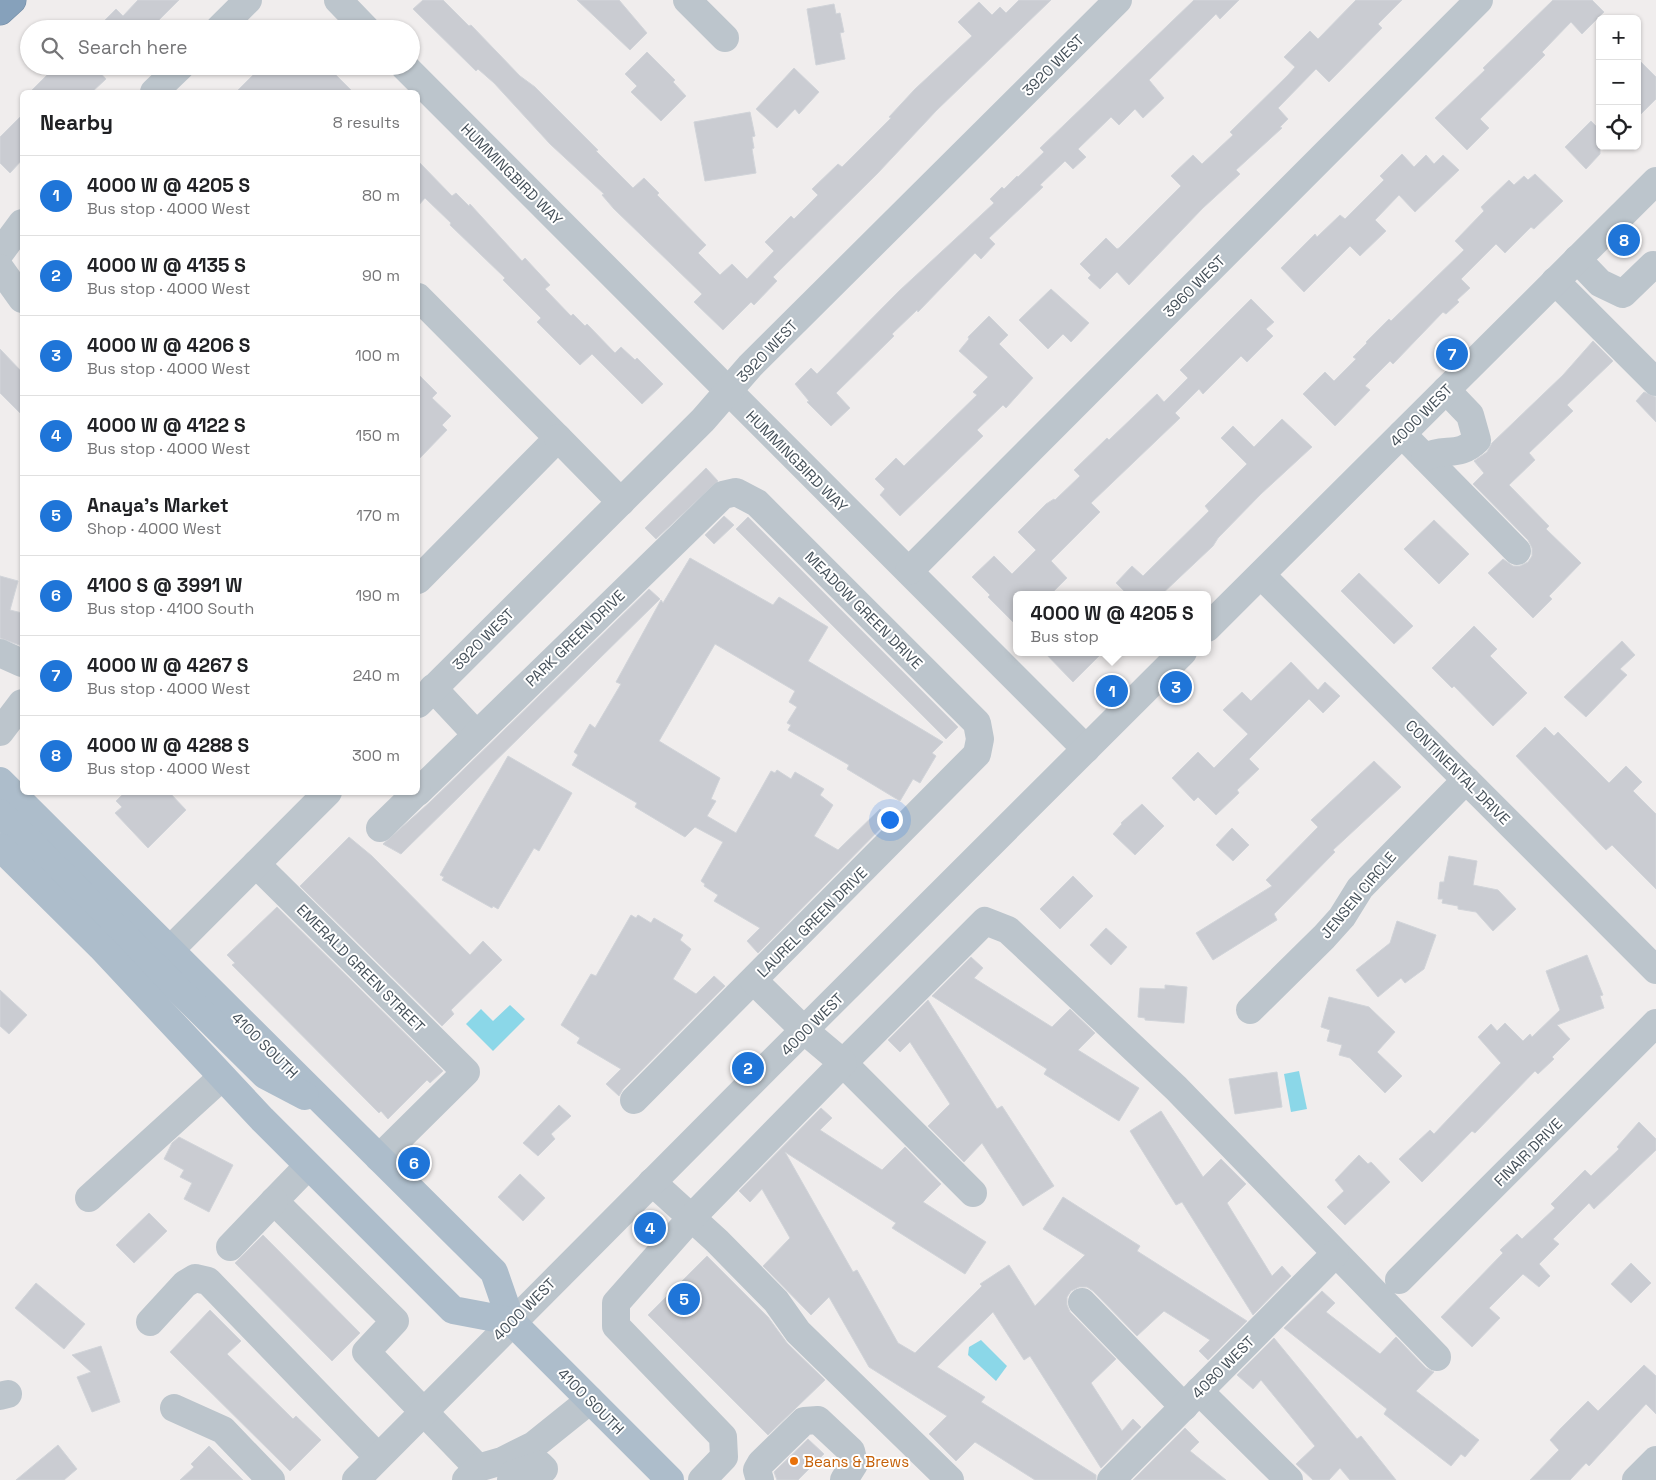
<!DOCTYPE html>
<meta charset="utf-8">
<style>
:root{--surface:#fff;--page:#f2f2f2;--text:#202124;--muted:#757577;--line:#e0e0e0;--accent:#1f75d8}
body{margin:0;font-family:"Space Grotesk",sans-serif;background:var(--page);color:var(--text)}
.controls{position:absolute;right:15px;top:15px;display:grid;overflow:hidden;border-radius:8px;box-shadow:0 1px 4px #0004}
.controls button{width:45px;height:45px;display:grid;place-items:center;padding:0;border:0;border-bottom:1px solid var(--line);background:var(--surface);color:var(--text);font:25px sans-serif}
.you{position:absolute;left:889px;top:819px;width:18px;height:18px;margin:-12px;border:4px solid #fff;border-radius:50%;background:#1a73e8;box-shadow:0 0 0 8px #1a73e833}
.badge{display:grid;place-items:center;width:32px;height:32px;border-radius:50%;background:var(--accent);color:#fff;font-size:16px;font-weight:700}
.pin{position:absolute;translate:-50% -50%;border:2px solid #fff;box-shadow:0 1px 5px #0006}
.popup{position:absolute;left:1013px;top:591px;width:198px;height:65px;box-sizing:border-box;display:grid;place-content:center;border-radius:8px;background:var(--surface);filter:drop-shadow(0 1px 4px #0005);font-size:16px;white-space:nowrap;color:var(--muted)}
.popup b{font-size:19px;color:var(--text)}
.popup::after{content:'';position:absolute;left:50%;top:100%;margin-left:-10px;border:10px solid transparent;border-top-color:var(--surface)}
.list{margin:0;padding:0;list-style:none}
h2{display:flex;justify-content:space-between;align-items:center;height:65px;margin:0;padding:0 20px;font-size:21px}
h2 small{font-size:16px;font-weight:400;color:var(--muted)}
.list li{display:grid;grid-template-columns:32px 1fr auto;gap:15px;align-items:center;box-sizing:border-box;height:80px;padding:0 20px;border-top:1px solid var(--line)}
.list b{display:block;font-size:19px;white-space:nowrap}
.list p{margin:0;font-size:16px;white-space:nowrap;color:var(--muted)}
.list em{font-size:16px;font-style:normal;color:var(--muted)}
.icon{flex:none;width:28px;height:28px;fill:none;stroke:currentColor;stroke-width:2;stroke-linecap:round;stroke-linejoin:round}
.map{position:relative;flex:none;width:1656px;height:1480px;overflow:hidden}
.search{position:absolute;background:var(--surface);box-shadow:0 1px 4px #0004;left:20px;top:20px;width:400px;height:55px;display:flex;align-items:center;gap:12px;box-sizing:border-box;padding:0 18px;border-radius:28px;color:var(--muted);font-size:19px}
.panel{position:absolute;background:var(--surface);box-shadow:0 1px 4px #0004;left:20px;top:90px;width:400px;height:705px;border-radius:8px}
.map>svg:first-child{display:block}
.water{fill:#8bd7e8}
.building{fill:#caccd2;stroke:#d1d4d9}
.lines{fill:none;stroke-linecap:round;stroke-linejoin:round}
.highway-casing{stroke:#718ca6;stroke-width:29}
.minor{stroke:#bcc5cc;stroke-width:28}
.major{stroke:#adbdcb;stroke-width:28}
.highway{stroke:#86a1bb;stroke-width:28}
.food-dot{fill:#e8710a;stroke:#fff;stroke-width:2}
.labels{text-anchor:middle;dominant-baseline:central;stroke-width:4;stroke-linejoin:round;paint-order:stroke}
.street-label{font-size:15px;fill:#46515a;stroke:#fff}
.food-label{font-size:15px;fill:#c56008;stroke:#fff;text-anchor:start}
</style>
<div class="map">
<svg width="1656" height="1480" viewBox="0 0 1656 1480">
<rect width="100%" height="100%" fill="#f0eded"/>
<g class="water">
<polygon points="510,1005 525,1019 493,1051 466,1024 481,1009 493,1021"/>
<polygon points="1299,1071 1307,1109 1291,1112 1284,1074"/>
<polygon points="981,1340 1007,1366 996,1381 968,1355 969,1347"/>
</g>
<g class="building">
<polygon points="138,0 179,0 150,29 96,29 116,9 123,16"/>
<polygon points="423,0 443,0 469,26 471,25 520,76 535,87 598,150 596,151 633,188 644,178 659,193 657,195 706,245 698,253 720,275 732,264 747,279 774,251 765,242 791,216 794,219 818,195 812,189 838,164 842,167 891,118 889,117 915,89 972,36 958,22 979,2 992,15 1000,7 1006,13 1019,0 1051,0 936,111 877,174 773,277 777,281 754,305 751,302 723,330 694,302 702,294 614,209 602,195 604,194 550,144 494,83 478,69 476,71 413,9"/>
<polygon points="577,0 619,0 647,33 630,50"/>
<polygon points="1194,0 1239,0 1220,19 1216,14 1149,80 1164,98 1143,118 1135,109 1119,125 1111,117 1078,149 1086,157 1073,169 1065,161 1040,185 1043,187 989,238 995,244 981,259 975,253 918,312 917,310 892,334 894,336 836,393 850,408 831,426 807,402 809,401 795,384 811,368 817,374 899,291 994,203 990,199 1002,187 1004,189 1017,176 1018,177 1044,152 1040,148"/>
<polygon points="1356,0 1402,0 1378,24 1382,28 1329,82 1316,69 1278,108 1288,119 1280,127 1282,128 1236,170 1240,174 1203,208 1129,285 1117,272 1100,289 1088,278 1091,275 1080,264 1106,238 1117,249 1119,248 1181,186 1171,176 1193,155 1202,164 1233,135 1230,132 1288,75 1295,67 1284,57 1310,31 1318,39"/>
<polygon points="1553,0 1592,0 1604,12 1582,34 1571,22 1542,52 1545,55 1480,119 1489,128 1467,150 1435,118 1485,70 1483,68"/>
<polygon points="834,4 836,14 840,13 844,32 840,33 845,59 816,65 807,9"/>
<polygon points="647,52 675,80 673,82 686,96 661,121 631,92 637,86 625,74"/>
<polygon points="1637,58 1656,77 1656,99 1637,118"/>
<polygon points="56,66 67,75 76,66 94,66 106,79 92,92 30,92"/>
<polygon points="262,66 343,66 335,74 353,92 236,92"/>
<polygon points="794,68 819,92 799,114 795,109 777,128 756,109"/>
<polygon points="750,112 755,136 752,137 754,148 752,149 756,173 705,181 694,122"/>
<polygon points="22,115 22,160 10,173 0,163 0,137"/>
<polygon points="1591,121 1600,130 1600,154 1586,169 1565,147"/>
<polygon points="1402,154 1414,167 1426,155 1434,164 1443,155 1459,170 1415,212 1399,195 1375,220 1386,231 1360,256 1350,246 1304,292 1281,268 1315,234 1317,237 1340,215 1345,219 1384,180 1380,176"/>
<polygon points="418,161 452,196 456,193 469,206 470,204 522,261 525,258 550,285 545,289 571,316 573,314 585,326 587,324 615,353 621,347 635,360 637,358 663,384 642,404 592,354 580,365 537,322 541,318 503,280 505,278 450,225 451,223 425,198 418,206"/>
<polygon points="1535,174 1563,201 1534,229 1531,227 1505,253 1496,244 1461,279 1470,288 1457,300 1459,302 1446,314 1443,312 1393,364 1390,361 1365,386 1370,390 1335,426 1303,394 1325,372 1334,381 1356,359 1353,357 1367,343 1366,342 1389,319 1391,321 1464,250 1455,241 1484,211 1481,207 1509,180 1514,185 1524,176 1528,180"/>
<polygon points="1051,289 1089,323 1071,342 1063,334 1048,349 1019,320"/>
<polygon points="1251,299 1274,322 1266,329 1273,336 1247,362 1241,356 1203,394 1199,389 1175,413 1180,418 1091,503 1100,512 1051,561 1067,578 1050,595 1017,595 1017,626 988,597 990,595 972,577 994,556 1012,574 1036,550 1018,532 1046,504 1054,499 1055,500 1080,476 1074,470 1107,438 1109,440 1157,394 1164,402 1188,378 1180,370"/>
<polygon points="989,316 1008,335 999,344 1033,378 1006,408 1003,405 977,430 983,436 900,516 880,495 885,489 875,479 896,458 904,466 977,395 973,392 988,377 959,351 969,339 968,337"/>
<polygon points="1593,341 1613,361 1567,405 1573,411 1529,453 1535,460 1509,485 1549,526 1546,529 1581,563 1549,596 1552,599 1533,618 1488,573 1503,559 1513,566 1520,566 1528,562 1532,556 1532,548 1528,540 1473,484 1484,473 1474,461 1487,452 1492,443 1563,375"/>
<polygon points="0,349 22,372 22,415 0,393"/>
<polygon points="418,374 437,393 432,398 451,416 442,425 447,430 418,460"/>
<polygon points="1644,392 1656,397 1656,422 1636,401"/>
<polygon points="1282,419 1312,447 1261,494 1218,538 1213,546 1161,595 1124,595 1126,593 1116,583 1132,566 1143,576 1209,511 1205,506 1247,464 1221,438 1233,426 1254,447"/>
<polygon points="706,468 718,481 656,539 645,528"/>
<polygon points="724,516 734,525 714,544 705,535"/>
<polygon points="748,517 958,727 946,739 736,529"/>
<polygon points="1434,520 1469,554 1439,584 1404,549"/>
<polygon points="690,558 773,605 779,597 828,627 808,661 943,742 932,753 936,756 920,783 913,779 900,801 847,769 849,765 788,730 791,725 787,723 797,707 789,702 795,691 715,644 659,741 720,778 711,799 716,801 707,816 736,833 771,771 775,773 777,770 791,779 795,772 824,789 820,795 833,805 814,836 838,850 880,809 890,819 758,953 747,941 760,928 714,901 718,895 704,886 705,884 701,881 723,842 695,827 685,837 635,807 637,803 572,765 578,755 574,752 590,724 595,728 621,684 616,682 661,600 663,603"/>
<polygon points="1359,573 1413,626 1394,644 1341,591"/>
<polygon points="0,576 18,581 10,610 22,613 22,646 0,638"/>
<polygon points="649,589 660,599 401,854 383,844 429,803"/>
<polygon points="1474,626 1497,649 1490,656 1527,693 1493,726 1454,686 1452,688 1432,668"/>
<polygon points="1622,641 1635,655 1620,669 1627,675 1586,717 1564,697"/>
<polygon points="1044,652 1103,652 1073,682"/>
<polygon points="1291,662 1318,690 1325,682 1340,696 1323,713 1309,699 1249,759 1259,769 1237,790 1239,793 1216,815 1198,797 1194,801 1172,778 1198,752 1214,768 1248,734 1223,710 1242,692 1251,701"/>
<polygon points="1545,727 1554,736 1558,732 1609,783 1626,766 1642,782 1633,791 1656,814 1656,889 1612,845 1606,850 1516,756"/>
<polygon points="508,756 572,793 539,851 534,848 498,909 493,906 492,908 442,880 444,877 440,875"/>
<polygon points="1374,761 1401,787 1333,850 1335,852 1274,914 1277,920 1213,960 1196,933 1272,886 1266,880 1318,827 1311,820"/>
<polygon points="125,792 169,792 186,810 148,848 115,813 122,807 116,801"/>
<polygon points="1142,804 1164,826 1135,855 1113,834 1122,824 1121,823"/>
<polygon points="1232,828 1249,845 1233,861 1216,845"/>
<polygon points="349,837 372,856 470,955 483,941 502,960 451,1010 454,1014 442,1026 300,886"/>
<polygon points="1449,856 1477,861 1473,885 1498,890 1516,909 1493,931 1476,912 1458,909 1458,906 1442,903 1443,899 1438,899 1440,882 1444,882"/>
<polygon points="1073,876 1093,896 1060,929 1040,909"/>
<polygon points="277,907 443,1071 430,1083 427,1080 388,1119 381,1111 379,1113 232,965 235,963 227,955"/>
<polygon points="631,915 636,918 638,915 651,923 654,918 683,935 680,940 691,949 673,979 696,994 714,976 725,986 623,1089 619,1096 606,1084 621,1069 577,1043 580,1038 561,1025 591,974 596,976"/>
<polygon points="1397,921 1436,935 1424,969 1405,983 1401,978 1378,997 1356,970 1390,943"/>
<polygon points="1106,928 1127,947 1111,965 1090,945"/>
<polygon points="1587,955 1603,995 1600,996 1604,1008 1557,1025 1570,1039 1552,1057 1554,1059 1538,1074 1535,1071 1475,1133 1472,1131 1422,1182 1399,1159 1430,1130 1434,1134 1501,1063 1478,1037 1491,1024 1497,1031 1505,1023 1523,1041 1530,1034 1532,1037 1560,1010 1546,971"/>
<polygon points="971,957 983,968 974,978 1052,1027 1070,1009 1095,1033 1078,1050 1139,1088 1119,1121 1044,1074 1047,1069 932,996"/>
<polygon points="1165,985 1187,987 1184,1023 1145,1020 1145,1018 1138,1017 1140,988 1165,989"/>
<polygon points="0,990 27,1015 9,1034 0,1026"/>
<polygon points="1329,997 1369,1007 1395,1032 1377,1052 1402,1076 1385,1093 1350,1058 1339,1055 1342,1045 1327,1041 1330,1030 1321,1027"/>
<polygon points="928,1000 997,1109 1002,1106 1054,1186 1023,1206 982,1143 964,1162 928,1126 950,1104 910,1042 900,1052 888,1040"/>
<polygon points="1277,1072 1282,1107 1235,1114 1229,1079"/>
<polygon points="559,1105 571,1116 551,1134 555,1139 538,1156 523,1143"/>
<polygon points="821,1108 832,1118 820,1130 882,1170 905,1147 941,1184 923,1202 986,1242 965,1274 892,1228 896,1223 785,1152 853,1272 857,1270 898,1343 915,1353 982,1286 980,1284 1009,1265 1035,1306 1085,1255 1043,1229 1063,1197 1140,1246 1137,1251 1247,1321 1208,1360 1199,1351 1210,1340 1164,1311 1137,1336 1093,1291 1087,1287 1079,1287 1071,1291 1067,1297 1067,1305 1070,1312 1116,1359 1091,1383 1122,1431 1133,1419 1141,1427 1101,1468 1030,1356 1024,1360 993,1312 937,1367 985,1397 981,1402 1096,1475 1096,1480 1035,1480 975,1442 956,1461 929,1434 947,1416 869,1367 829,1297 811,1315 763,1266 790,1238 762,1189 750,1202 739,1191"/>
<polygon points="1161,1111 1203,1177 1221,1159 1246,1184 1227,1203 1272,1276 1282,1266 1291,1276 1253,1315 1182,1202 1176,1205 1130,1131"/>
<polygon points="1639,1122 1656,1139 1656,1150 1594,1209 1589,1203 1553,1239 1559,1244 1539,1264 1550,1276 1539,1287 1523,1274 1489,1308 1500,1318 1472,1347 1441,1317 1503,1253 1500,1250 1517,1234 1522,1239 1555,1208 1551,1204 1585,1170 1591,1176 1619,1149 1617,1147"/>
<polygon points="179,1137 233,1165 209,1212 184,1199 192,1183 180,1177 184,1170 164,1159 172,1143"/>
<polygon points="1359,1155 1368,1164 1371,1162 1390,1182 1345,1225 1327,1207 1344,1191 1335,1180"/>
<polygon points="520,1174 545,1198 523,1221 498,1197"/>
<polygon points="149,1213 167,1231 134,1263 116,1245"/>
<polygon points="263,1235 360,1333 332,1361 235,1263"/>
<polygon points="707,1256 768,1317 787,1343 825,1380 768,1435 648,1315"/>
<polygon points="1631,1263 1651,1283 1631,1303 1611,1284"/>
<polygon points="36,1283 85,1324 64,1349 15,1308"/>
<polygon points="1322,1291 1335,1303 1326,1312 1380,1354 1396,1337 1426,1368 1434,1372 1416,1391 1479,1440 1465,1457 1461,1454 1451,1466 1384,1414 1387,1409 1284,1328"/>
<polygon points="210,1310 241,1341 227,1354 293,1419 296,1416 321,1440 290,1471 170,1352"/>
<polygon points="1274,1338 1357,1439 1361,1436 1396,1480 1350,1480 1340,1468 1329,1480 1313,1480 1296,1464 1315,1446 1261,1380 1253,1389 1237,1375"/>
<polygon points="101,1346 120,1402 92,1412 77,1377 91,1372 72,1355"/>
<polygon points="1644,1365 1656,1376 1656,1414 1646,1404 1589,1466 1586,1463 1570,1480 1530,1480 1559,1450 1550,1440 1561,1428 1588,1401 1598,1411"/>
<polygon points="1185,1428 1199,1442 1190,1451 1226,1480 1133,1480"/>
<polygon points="808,1439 824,1454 798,1480 777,1480 774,1472"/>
<polygon points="58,1445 77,1469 64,1480 16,1480"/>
<polygon points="209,1446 243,1480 180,1480 194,1467 191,1464"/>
</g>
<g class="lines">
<defs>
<polyline id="highway" points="0,11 12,0"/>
</defs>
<use href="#highway" class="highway-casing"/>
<g class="minor">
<polyline points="338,0 366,29"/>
<polyline points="687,0 725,38"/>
<polyline points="219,29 248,0"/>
<polyline points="404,66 1086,749"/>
<polyline points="154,92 181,66"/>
<polyline points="0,253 22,223"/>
<polyline points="1577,259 1600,283 1623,294 1653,265"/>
<polyline points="0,268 22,299"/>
<polyline points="1555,281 1656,382"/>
<polyline points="418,297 558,438 418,580"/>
<polyline points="1402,434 1517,551"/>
<polyline points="558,438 621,502"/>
<path d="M 1425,457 C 1445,447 1459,458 1477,440 L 1470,415 L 1446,390"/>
<polyline points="909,571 1479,0"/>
<polyline points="1261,575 1656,970"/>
<polyline points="1207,628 1656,181"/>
<polyline points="0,653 22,663"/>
<polyline points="433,688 476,734"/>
<polyline points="418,704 703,420 750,366 1118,0"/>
<polyline points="0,732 22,703"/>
<polyline points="418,792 723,495 736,492 757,503 977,723 980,739 977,754 634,1100"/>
<polyline points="380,828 417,792"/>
<polyline points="256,864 466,1072 379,1158"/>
<polyline points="170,950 328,792"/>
<polyline points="1250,1010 1324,937 1342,917 1360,888 1466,780"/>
<polyline points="308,1166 274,1201 395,1321 366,1352 478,1468"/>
<polyline points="652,1182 717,1241 776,1301 798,1332 950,1480"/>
<polyline points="973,1193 843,1063 985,921 1008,930 1176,1088 1437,1357"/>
<polyline points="89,1198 222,1077"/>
<polyline points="230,1247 274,1201"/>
<polyline points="1399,1280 1656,1023"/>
<polyline points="1082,1302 1184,1407"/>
<polyline points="150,1322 185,1284 195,1278 208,1281 378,1457"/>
<polyline points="1199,1391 1289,1480"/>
<polyline points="0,1396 8,1394"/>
<polyline points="174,1408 223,1430 271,1480"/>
<path d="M 356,1480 C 630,1202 907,928 1183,652"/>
<polyline points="466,1480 478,1468 502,1461 534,1445 590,1400"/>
<polyline points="511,1480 513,1474 540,1465 544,1469"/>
<polyline points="702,1480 724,1457 723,1437 616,1326 616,1303 692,1217 843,1063 805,1031 754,981"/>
<polyline points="760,1480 757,1470 761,1463 804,1421 818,1420 851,1451 854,1464 844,1480"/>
<polyline points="1111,1480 1335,1254"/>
<polyline points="1636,1480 1656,1460"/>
</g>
<g class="major">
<polyline points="0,781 494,1272 511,1321 670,1480"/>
<polyline points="0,813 265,1075 305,1096"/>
<polyline points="0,847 101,947 262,1119 453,1310 511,1321"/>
</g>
<use href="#highway" class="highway"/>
</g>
<circle class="food-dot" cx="794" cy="1461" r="5"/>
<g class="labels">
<g class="street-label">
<text transform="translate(1053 65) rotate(-45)">3920 WEST</text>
<text transform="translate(512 174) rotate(45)">HUMMINGBIRD WAY</text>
<text transform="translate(1194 286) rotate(-45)">3960 WEST</text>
<text transform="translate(767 351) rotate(-46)">3920 WEST</text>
<text transform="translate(1421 415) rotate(-45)">4000 WEST</text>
<text transform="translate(797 461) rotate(45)">HUMMINGBIRD WAY</text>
<text transform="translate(864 610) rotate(45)">MEADOW GREEN DRIVE</text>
<text transform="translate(575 638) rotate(-44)">PARK GREEN DRIVE</text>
<text transform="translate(483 639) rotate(-45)">3920 WEST</text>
<text transform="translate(1458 772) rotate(45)">CONTINENTAL DRIVE</text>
<text transform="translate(1358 895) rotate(-50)">JENSEN CIRCLE</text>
<text transform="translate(812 922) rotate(-45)">LAUREL GREEN DRIVE</text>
<text transform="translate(361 968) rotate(45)">EMERALD GREEN STREET</text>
<text transform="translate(812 1024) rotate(-45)">4000 WEST</text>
<text transform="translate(265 1045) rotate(45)">4100 SOUTH</text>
<text transform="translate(1528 1152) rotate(-45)">FINAIR DRIVE</text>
<text transform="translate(524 1309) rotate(-45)">4000 WEST</text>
<text transform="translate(1223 1367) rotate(-45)">4080 WEST</text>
<text transform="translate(591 1401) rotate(45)">4100 SOUTH</text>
</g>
<g class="food-label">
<text x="804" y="1461">Beans &amp; Brews</text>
</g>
</g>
</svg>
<div class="controls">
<button>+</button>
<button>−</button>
<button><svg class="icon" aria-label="locate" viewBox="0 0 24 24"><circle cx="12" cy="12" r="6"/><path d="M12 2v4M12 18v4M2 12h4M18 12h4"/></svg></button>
</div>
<div class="you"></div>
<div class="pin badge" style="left:1112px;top:691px">1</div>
<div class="popup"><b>4000 W @ 4205 S</b>Bus stop</div>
<div class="pin badge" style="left:748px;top:1068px">2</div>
<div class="pin badge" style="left:1176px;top:687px">3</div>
<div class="pin badge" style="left:650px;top:1228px">4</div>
<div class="pin badge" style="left:684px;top:1299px">5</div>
<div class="pin badge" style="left:414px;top:1163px">6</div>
<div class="pin badge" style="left:1452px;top:354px">7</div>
<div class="pin badge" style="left:1624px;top:240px">8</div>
<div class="search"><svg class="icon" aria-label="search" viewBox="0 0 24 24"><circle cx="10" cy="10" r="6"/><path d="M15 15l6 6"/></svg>Search here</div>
<section class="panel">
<h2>Nearby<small>8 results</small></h2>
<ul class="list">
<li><span class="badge">1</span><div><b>4000 W @ 4205 S</b><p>Bus stop · 4000 West</p></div><em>80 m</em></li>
<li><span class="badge">2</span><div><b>4000 W @ 4135 S</b><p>Bus stop · 4000 West</p></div><em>90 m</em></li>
<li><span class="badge">3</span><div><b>4000 W @ 4206 S</b><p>Bus stop · 4000 West</p></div><em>100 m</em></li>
<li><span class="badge">4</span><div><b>4000 W @ 4122 S</b><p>Bus stop · 4000 West</p></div><em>150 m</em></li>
<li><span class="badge">5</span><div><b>Anaya's Market</b><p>Shop · 4000 West</p></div><em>170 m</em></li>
<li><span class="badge">6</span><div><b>4100 S @ 3991 W</b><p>Bus stop · 4100 South</p></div><em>190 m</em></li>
<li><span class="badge">7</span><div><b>4000 W @ 4267 S</b><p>Bus stop · 4000 West</p></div><em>240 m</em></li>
<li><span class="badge">8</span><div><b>4000 W @ 4288 S</b><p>Bus stop · 4000 West</p></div><em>300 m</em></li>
</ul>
</section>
</div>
